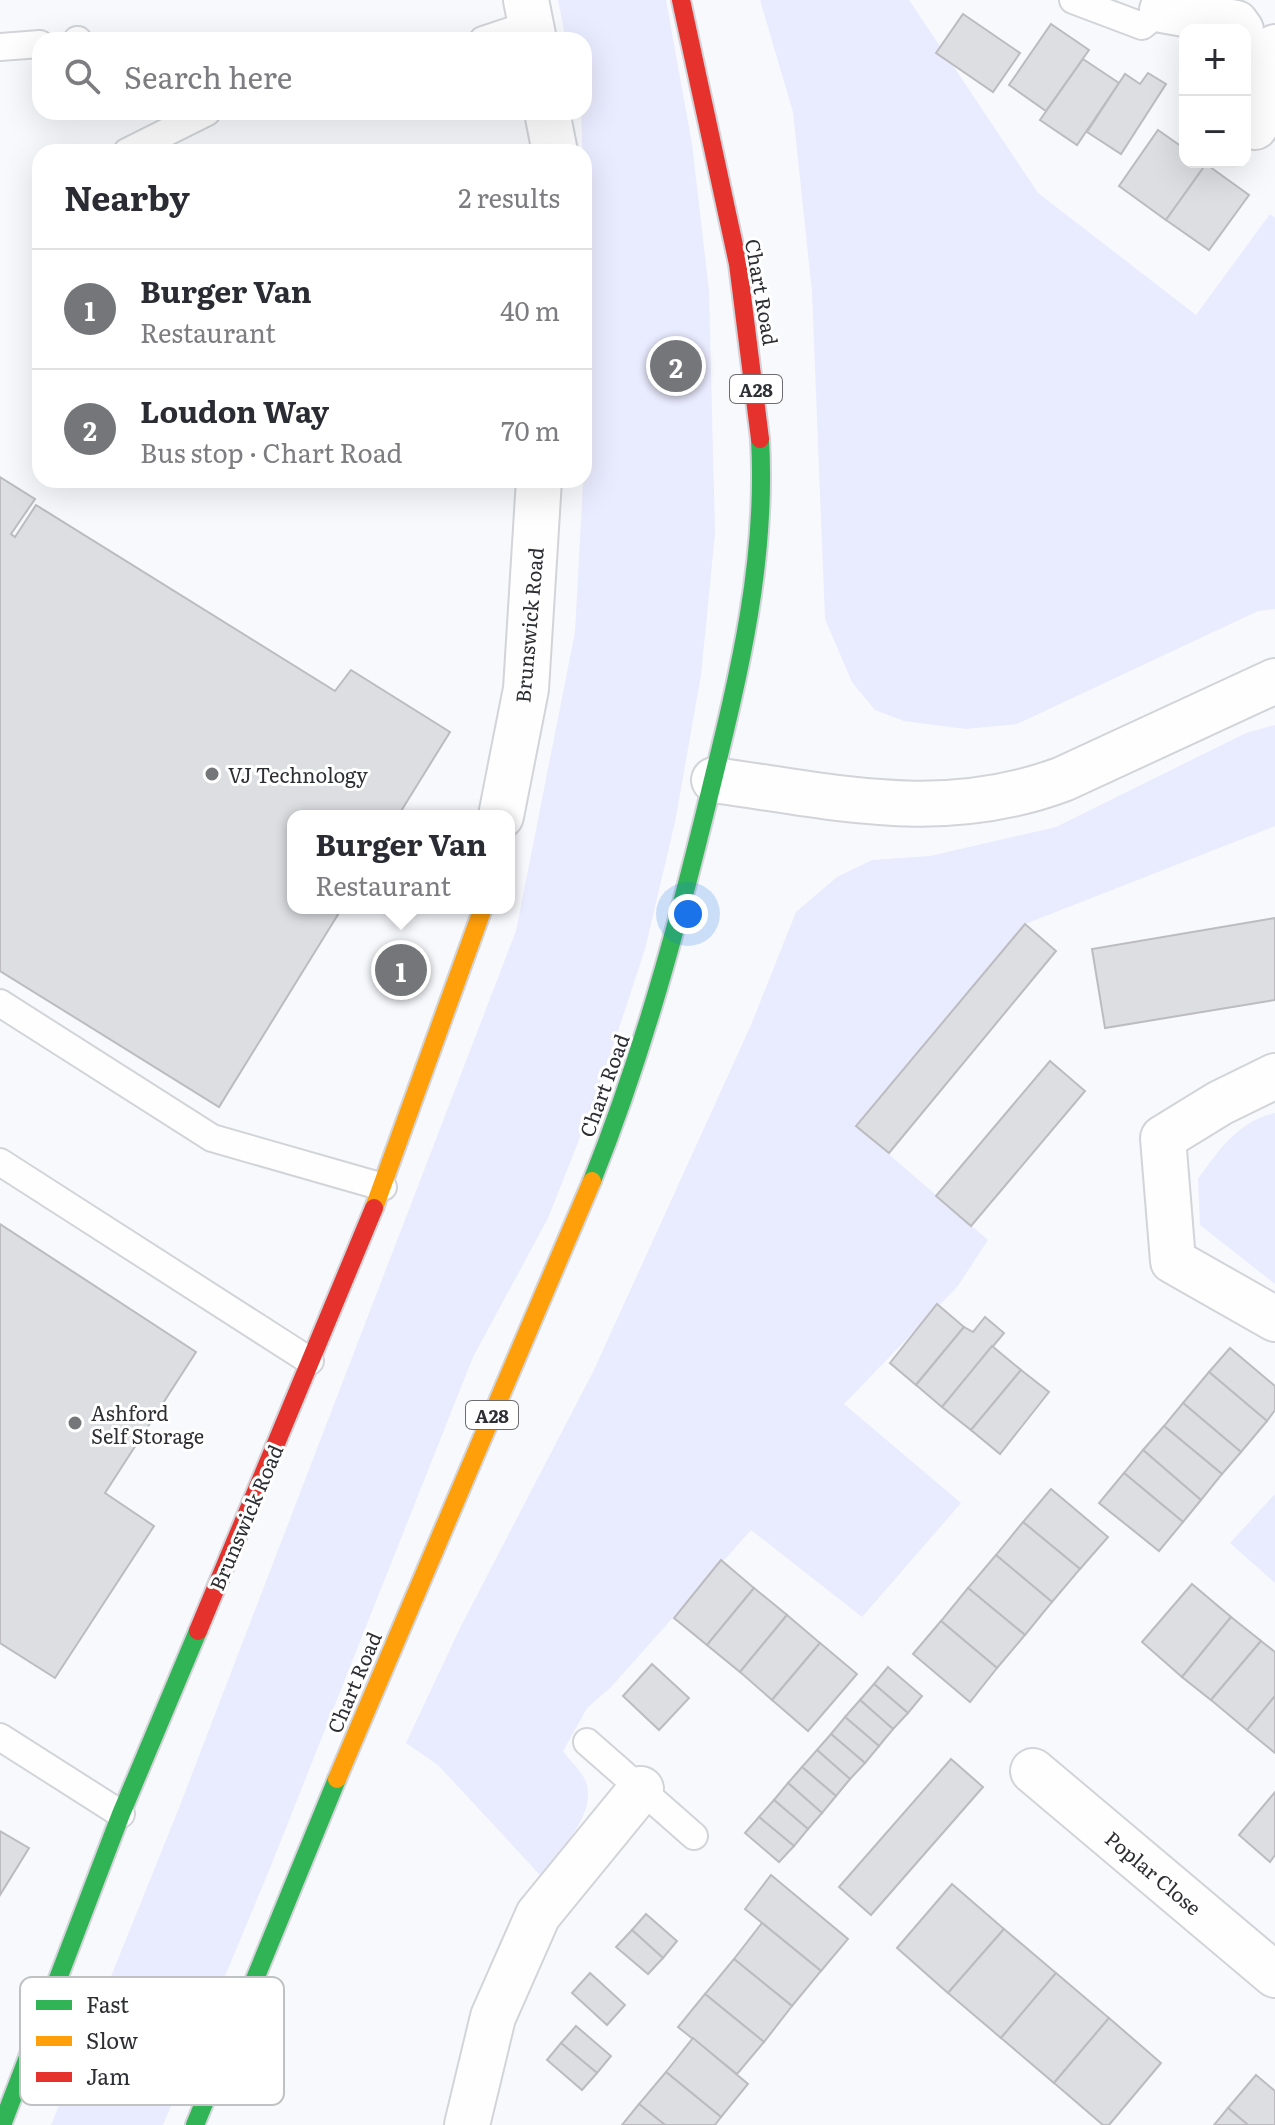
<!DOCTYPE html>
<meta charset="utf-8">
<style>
:root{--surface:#fff;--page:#f7f7f7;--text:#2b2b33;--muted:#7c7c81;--line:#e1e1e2;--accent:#75767a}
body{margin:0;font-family:Literata,serif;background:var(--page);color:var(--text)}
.controls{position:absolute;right:24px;top:24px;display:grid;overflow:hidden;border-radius:16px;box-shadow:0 8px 32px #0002}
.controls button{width:72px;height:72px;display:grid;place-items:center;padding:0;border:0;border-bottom:2px solid var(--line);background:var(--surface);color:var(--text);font:40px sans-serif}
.you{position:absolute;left:688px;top:914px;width:28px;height:28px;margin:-20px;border:6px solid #fff;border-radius:50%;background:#1a73e8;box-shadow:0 0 0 12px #1a73e833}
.badge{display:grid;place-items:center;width:52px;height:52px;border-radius:50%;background:var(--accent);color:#fff;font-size:26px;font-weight:700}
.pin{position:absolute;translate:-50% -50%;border:4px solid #fff;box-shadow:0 2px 8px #0006}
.popup{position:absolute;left:287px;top:810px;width:228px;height:104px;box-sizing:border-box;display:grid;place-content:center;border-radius:16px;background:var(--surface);filter:drop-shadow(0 2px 6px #0005);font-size:26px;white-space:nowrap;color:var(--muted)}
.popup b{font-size:30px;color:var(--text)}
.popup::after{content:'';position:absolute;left:50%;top:100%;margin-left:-16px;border:16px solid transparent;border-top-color:var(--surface)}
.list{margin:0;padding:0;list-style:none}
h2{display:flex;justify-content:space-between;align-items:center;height:104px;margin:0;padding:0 32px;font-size:34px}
h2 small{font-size:26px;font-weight:400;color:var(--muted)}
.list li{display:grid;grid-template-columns:52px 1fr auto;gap:24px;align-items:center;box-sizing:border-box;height:120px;padding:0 32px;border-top:2px solid var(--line)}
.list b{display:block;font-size:30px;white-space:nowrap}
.list p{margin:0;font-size:26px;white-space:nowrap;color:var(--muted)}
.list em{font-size:26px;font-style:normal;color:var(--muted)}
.icon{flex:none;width:44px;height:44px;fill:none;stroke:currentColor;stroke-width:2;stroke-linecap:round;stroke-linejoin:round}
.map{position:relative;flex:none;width:1275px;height:2125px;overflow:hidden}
.search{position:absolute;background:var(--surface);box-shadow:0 8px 32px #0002;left:32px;top:32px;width:560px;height:88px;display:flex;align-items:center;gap:20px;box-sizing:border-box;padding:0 28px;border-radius:24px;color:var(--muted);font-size:30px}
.panel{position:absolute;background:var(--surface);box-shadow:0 8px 32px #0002;left:32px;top:144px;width:560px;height:344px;border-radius:24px}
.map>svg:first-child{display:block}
.green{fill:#e9ebfe}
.building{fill:#dcdee2;stroke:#bcbcc0;stroke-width:2}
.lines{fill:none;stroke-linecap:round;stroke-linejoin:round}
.lane-casing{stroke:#d3d4d9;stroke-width:30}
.street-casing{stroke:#d3d4d9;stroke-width:48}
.fast-casing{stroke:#d3d4d9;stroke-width:22}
.slow-casing{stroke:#d3d4d9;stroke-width:22}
.jam-casing{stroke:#d3d4d9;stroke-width:22}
.lane{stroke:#fefeff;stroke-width:26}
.street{stroke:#fefeff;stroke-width:44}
.fast{stroke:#30b455;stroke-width:18}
.slow{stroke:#ff9f0a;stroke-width:18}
.jam{stroke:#e5322d;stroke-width:18}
.poi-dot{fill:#75767a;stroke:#fff;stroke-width:3}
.labels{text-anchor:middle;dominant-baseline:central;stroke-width:6;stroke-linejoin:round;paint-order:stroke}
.shield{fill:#fff;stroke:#6d6d71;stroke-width:2}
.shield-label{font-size:18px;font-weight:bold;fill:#2e2f34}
.street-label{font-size:20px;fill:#2e2f34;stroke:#fff}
.poi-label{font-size:20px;fill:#2e2f34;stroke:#fff;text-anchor:start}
.key{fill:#fff;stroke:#c0c1c2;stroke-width:2}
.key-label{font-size:22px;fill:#2e2f34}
</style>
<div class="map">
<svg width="1275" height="2125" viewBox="0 0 1275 2125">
<rect width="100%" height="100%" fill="#f8f9fd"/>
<g class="green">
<polygon points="558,0 666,0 692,144 709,291 715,534 701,675 675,822 645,949 598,1092 548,1218 473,1357 268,1873 163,2125 51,2125 177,1813 516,931 575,632 590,354 581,112 584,112 584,40 566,40"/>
<polygon points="760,0 909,0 1038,193 1196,315 1270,214 1275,218 1275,609 1258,611 1017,724 966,729 904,721 875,710 852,682 825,619 812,292 793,112"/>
<path d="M 1275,725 L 1275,826 L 1025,924 L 856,1126 L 988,1240 L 957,1287 L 844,1404 L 961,1503 L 862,1617 L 751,1530 L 611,1687 L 587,1708 L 563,1751 C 570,1761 582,1771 586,1782 C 597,1816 559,1850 541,1876 L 438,1765 L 406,1743 L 461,1626 L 594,1370 L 751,1025 L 796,912 L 837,877 L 872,860 L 930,856 L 1056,827 L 1246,733 Z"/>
<path d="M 1275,1113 L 1275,1284 L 1200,1225 L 1198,1179 C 1219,1150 1238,1121 1275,1113 Z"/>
<polygon points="1275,1494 1275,1583 1230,1543"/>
</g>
<g class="building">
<polygon points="963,14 1020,53 993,92 936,53"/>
<polygon points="1051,24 1089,50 1046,111 1009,85"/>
<polygon points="1083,59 1119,83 1077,145 1040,120"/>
<polygon points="1148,73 1166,84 1121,154 1087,132 1125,74 1140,84"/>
<polygon points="1158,130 1185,149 1185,162 1206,164 1166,220 1119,186"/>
<polygon points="1206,164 1249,195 1209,250 1166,220"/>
<polygon points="0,477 35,499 11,534 15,537 36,505 335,691 351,670 450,732 398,816 293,816 293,908 342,908 219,1107 0,971"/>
<polygon points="1275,918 1275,1000 1105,1028 1092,949"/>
<polygon points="1025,924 1056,951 889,1153 856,1126"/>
<polygon points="1050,1061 1085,1091 971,1226 936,1196"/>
<polygon points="0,1224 196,1352 105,1493 154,1526 55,1678 0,1643"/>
<polygon points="937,1304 964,1327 916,1385 890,1363"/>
<polygon points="985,1317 1004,1333 942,1407 916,1385 964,1327 973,1332"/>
<polygon points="992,1346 1021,1370 971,1430 942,1407"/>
<polygon points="1230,1348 1275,1386 1275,1410 1267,1421 1209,1372"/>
<polygon points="1021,1370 1049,1392 1000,1454 971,1430"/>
<polygon points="1209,1372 1267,1421 1241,1452 1183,1403"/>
<polygon points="1183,1403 1241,1452 1222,1474 1164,1426"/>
<polygon points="1164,1426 1222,1474 1201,1500 1143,1450"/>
<polygon points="1143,1450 1201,1500 1183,1522 1124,1473"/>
<polygon points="1124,1473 1183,1522 1159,1551 1099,1503"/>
<polygon points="1051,1489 1108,1537 1080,1569 1023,1522"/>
<polygon points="1023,1522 1080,1569 1052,1602 996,1555"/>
<polygon points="996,1555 1052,1602 1025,1635 968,1588"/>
<polygon points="721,1560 754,1588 707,1645 674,1618"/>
<polygon points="1192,1584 1231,1617 1182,1677 1142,1642"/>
<polygon points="754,1588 787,1615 740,1672 707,1645"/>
<polygon points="968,1588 1025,1635 997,1668 941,1621"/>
<polygon points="787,1615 820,1643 772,1700 740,1672"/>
<polygon points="1231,1617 1261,1641 1211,1700 1182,1677"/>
<polygon points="941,1621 997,1668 970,1702 913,1654"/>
<polygon points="1261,1641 1275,1652 1275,1696 1247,1730 1211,1700"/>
<polygon points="820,1643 857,1674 808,1731 772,1700"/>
<polygon points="652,1664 689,1698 659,1730 623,1696"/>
<polygon points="888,1667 922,1696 908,1713 874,1684"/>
<polygon points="874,1684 908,1713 893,1729 860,1700"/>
<polygon points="1275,1696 1275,1753 1247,1730"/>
<polygon points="860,1700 893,1729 879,1746 845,1717"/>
<polygon points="845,1717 879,1746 865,1763 831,1734"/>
<polygon points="831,1734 865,1763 850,1779 817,1750"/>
<polygon points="817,1750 850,1779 836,1796 802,1767"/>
<polygon points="951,1759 983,1787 871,1915 839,1887"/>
<polygon points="802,1767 836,1796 822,1813 788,1783"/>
<polygon points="788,1783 822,1813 808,1829 774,1800"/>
<polygon points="1275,1792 1275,1855 1270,1862 1239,1835"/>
<polygon points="774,1800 808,1829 794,1846 759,1817"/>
<polygon points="759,1817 794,1846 779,1862 745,1833"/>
<polygon points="0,1831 29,1848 0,1895"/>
<polygon points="771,1875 848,1939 821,1971 745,1909"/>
<polygon points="952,1884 1004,1929 948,1993 897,1948"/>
<polygon points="646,1914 677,1941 663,1958 632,1930"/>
<polygon points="762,1923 821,1971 792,2006 734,1959"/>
<polygon points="1004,1929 1056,1973 1001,2038 948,1993"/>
<polygon points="632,1930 663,1958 648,1974 616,1947"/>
<polygon points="734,1959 792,2006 764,2042 705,1994"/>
<polygon points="590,1973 625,2005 607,2025 572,1993"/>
<polygon points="1056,1973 1109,2018 1054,2083 1001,2038"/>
<polygon points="705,1994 764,2042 737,2074 678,2027"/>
<polygon points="1109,2018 1161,2063 1109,2125 1103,2125 1054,2083"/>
<polygon points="576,2026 611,2056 597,2073 561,2043"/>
<polygon points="693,2038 748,2084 721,2117 666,2072"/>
<polygon points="561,2043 597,2073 582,2090 547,2060"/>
<polygon points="666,2072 721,2117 715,2125 665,2125 639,2104"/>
<polygon points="1256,2075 1275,2091 1275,2125 1248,2125 1228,2108"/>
<polygon points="639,2104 665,2125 622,2125"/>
<polygon points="1228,2108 1248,2125 1214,2125"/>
</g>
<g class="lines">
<defs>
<g id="lane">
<polyline points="1073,0 1142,26 1162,10"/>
<polyline points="77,40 78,40"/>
<polyline points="483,40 531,24"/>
<polyline points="0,47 40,44"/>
<polyline points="127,152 207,112"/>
<polyline points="0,1003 212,1138 383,1187"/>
<polyline points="0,1162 310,1361"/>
<polyline points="0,1737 121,1814"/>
<polyline points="587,1742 694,1836"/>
</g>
<g id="street">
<polyline points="526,0 534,40"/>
<polyline points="1162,10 1236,23 1241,30"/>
<polyline points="547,112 555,152"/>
<polyline points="1255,127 1261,55 1275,47"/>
<path d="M 714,780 C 837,797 943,824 1063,779 L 1275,681"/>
<polyline points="501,816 526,689 539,480"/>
<polyline points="1275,1076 1220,1103 1163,1138 1173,1261 1275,1319"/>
<polyline points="1033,1771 1275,1975"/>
<polyline points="467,2125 493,2017 538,1915 641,1789"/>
</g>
<g id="fast">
<path d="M 592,1181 C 643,1054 678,924 710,792 C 739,674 767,561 760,439"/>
<polyline points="2,2125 121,1814 198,1631"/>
<polyline points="195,2125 337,1779"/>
</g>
<g id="slow">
<polyline points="374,1208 483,908"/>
<polyline points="337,1779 592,1181"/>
</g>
<g id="jam">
<polyline points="681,0 738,264 760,439"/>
<polyline points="198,1631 374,1208"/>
</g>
</defs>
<use href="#lane" class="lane-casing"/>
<use href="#street" class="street-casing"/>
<use href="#fast" class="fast-casing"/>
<use href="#slow" class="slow-casing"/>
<use href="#jam" class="jam-casing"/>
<use href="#lane" class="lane"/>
<use href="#street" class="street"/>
<use href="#fast" class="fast"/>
<use href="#slow" class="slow"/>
<use href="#jam" class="jam"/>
</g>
<g class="poi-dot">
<circle cx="212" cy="774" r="8"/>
<circle cx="75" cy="1423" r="8"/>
</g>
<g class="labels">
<g class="shield">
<rect x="730" y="375" width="52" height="28" rx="6"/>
<rect x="466" y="1401" width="52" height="28" rx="6"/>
</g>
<g class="shield-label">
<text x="756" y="389">A28</text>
<text x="492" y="1415">A28</text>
</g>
<g class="street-label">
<text transform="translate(763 292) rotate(80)">Chart Road</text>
<text transform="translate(528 625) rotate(-85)">Brunswick Road</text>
<text transform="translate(603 1085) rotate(-70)">Chart Road</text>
<text transform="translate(245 1517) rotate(-67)">Brunswick Road</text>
<text transform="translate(353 1682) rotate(-67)">Chart Road</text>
<text transform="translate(1154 1872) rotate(40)">Poplar Close</text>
</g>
<g class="poi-label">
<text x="228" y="774">VJ Technology</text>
<text x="91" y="1412">Ashford<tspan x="91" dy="23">Self Storage</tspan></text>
</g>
</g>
<rect x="20" y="1977" width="264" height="128" rx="12" class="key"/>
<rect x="36" y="2000" width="36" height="10" fill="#30b455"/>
<rect x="36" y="2036" width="36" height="10" fill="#ff9f0a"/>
<rect x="36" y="2072" width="36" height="10" fill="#e5322d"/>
<g class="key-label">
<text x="86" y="2013">Fast</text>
<text x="86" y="2049">Slow</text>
<text x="86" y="2085">Jam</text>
</g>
</svg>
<div class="controls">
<button>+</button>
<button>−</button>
</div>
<div class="you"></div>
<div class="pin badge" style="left:401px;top:970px">1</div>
<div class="popup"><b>Burger Van</b>Restaurant</div>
<div class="pin badge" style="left:676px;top:366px">2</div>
<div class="search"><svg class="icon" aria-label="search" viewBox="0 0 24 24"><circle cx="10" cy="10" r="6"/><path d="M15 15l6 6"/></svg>Search here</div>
<section class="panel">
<h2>Nearby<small>2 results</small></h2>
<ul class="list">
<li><span class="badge">1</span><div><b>Burger Van</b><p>Restaurant</p></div><em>40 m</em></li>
<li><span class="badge">2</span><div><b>Loudon Way</b><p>Bus stop · Chart Road</p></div><em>70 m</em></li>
</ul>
</section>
</div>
